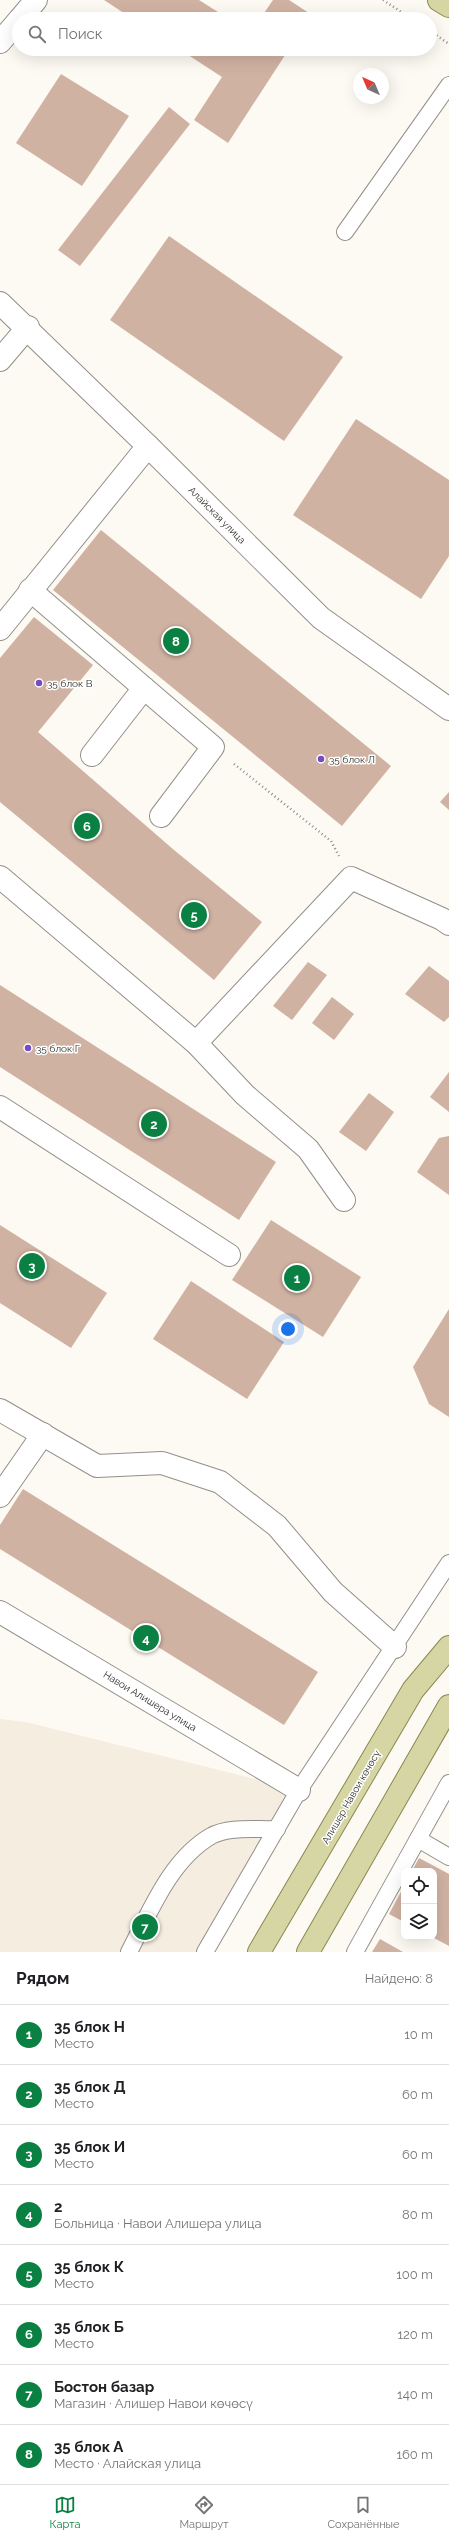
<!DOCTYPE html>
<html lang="ru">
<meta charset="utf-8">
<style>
:root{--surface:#fff;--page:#f2f2f2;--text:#202124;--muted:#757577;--line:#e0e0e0;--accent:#0b8043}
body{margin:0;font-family:Raleway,sans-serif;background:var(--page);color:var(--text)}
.controls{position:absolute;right:12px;bottom:12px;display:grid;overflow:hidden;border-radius:8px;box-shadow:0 4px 16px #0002}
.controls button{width:36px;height:36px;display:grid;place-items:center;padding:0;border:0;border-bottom:1px solid var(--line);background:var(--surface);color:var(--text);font:20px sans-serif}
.compass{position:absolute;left:353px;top:68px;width:36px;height:36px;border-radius:50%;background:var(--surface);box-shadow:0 4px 16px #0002;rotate:316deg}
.you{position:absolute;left:288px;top:1329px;width:14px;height:14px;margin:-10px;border:3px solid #fff;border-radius:50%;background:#1a73e8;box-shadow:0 0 0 6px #1a73e833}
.badge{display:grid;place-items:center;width:26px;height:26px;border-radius:50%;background:var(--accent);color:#fff;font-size:13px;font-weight:700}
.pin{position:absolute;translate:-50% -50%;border:2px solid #fff;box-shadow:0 1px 4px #0006}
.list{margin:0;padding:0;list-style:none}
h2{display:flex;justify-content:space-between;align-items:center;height:52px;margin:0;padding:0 16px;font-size:17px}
h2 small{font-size:13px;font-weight:400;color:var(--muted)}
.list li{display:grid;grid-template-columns:26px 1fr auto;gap:12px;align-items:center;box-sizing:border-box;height:60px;padding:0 16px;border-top:1px solid var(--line)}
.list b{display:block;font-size:15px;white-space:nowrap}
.list p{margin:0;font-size:13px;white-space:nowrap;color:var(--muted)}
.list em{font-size:13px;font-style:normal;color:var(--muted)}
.icon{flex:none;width:22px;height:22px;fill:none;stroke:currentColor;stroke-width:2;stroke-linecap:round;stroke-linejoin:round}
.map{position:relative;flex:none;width:449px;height:1952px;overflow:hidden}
.search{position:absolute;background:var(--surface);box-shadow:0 4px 16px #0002;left:12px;right:12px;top:12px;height:44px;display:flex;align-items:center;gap:10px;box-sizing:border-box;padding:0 14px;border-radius:22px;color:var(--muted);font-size:15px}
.sheet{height:532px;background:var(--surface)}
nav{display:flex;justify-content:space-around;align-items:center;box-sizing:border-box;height:56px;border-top:1px solid var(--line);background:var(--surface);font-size:11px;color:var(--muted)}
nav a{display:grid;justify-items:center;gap:2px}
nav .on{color:var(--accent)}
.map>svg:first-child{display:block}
.built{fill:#f5ede0}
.building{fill:#d0b2a2}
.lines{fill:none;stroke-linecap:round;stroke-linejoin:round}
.service-casing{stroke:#938f8a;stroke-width:18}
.minor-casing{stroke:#938f8a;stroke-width:24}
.primary-casing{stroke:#8a8952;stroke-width:24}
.path{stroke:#8e8c88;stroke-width:2.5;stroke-dasharray:1 3;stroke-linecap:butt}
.service{stroke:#fff;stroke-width:16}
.minor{stroke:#fff;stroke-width:22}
.primary{stroke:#d6d6a4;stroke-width:22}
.poi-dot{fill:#764cc5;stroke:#fff;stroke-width:1.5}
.labels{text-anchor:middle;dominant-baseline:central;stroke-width:3;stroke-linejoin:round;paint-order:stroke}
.street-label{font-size:10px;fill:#2f2e2c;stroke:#fff}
.poi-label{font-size:10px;fill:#2f2e2c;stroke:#fff;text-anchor:start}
</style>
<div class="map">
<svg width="449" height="1952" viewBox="0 0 449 1952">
<rect width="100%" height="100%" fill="#fdf9f3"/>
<polygon class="built" points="0,1719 26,1722 299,1790 204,1952 0,1952"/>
<g class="building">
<polygon points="104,0 199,0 229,19 133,19"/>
<polygon points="273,0 289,0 312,15 309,19 260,19"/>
<polygon points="179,49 289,49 228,143 194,120 222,77"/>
<polygon points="61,74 129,116 82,186 16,143"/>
<polygon points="169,107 190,124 80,266 58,250"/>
<polygon points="169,236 343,357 284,441 110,320"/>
<polygon points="356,419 449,480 449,556 421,599 293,515"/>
<polygon points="101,530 391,766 342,826 53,590"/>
<polygon points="34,617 93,665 38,732 174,850 262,922 214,980 0,802 0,658"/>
<polygon points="449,792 449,810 440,802"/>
<polygon points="308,962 327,975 292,1020 273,1006"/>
<polygon points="429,966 449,981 449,1017 444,1022 405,994"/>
<polygon points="0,985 276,1162 239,1220 0,1067"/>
<polygon points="332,997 354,1014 334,1040 312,1023"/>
<polygon points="449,1072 449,1112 430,1097"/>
<polygon points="369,1093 394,1112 366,1151 339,1132"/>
<polygon points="449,1136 449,1195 417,1172 439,1138"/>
<polygon points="271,1220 361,1277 323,1337 232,1280"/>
<polygon points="0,1225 107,1293 71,1348 0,1303"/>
<polygon points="191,1281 284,1342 247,1399 153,1339"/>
<polygon points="449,1309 449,1417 429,1404 413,1367"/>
<polygon points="23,1489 318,1672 284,1725 0,1549 0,1525"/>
<polygon points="419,1858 449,1874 449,1946 434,1938 434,1871 412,1871"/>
<polygon points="404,1886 404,1922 389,1914"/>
<polygon points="380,1939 403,1952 372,1952"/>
</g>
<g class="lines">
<defs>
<g id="service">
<polyline points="345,232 449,85"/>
<polyline points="418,1839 449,1857"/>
<path d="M 129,1952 C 150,1912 170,1860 211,1836 C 229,1826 256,1830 277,1829"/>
<polyline points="205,1952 299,1790 449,1563"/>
<polyline points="355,1952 449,1783"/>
</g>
<g id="minor">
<polyline points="20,19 36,0"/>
<polyline points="0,42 19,20"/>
<polyline points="0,303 148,446 321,618 449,709"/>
<polyline points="0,360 28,327"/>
<polyline points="30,590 144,688 92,755"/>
<polyline points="0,629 148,446"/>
<polyline points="144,688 213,747 161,816"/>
<polyline points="0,877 196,1043 245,1095 308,1149 344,1200"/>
<polyline points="196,1043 351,878 442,919 449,924"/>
<polyline points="0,1107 229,1255"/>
<polyline points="0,1410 97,1466 162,1463 220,1482 277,1526 333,1592 395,1647"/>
<polyline points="0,1496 43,1434"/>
<polyline points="0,1612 299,1790"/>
</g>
<g id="primary">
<polyline points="439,0 449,6"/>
<polyline points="259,1952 413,1690 449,1647"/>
<polyline points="308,1952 449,1706"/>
</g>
</defs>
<use href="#service" class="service-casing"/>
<use href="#minor" class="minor-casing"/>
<use href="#primary" class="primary-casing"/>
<g class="path">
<polyline points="383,0 412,19"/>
<polyline points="430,31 449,44"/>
<polyline points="234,764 331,841 339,856"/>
</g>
<use href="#service" class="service"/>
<use href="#minor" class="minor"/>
<use href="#primary" class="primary"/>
</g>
<g class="poi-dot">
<circle cx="39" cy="683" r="4"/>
<circle cx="321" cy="759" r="4"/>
<circle cx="28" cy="1048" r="4"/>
</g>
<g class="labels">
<g class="street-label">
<text transform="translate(217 515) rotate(45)">Алайская улица</text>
<text transform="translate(150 1701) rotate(31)">Навои Алишера улица</text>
<text transform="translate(351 1797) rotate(-60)">Алишер Навои көчөсү</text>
</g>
<g class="poi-label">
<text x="47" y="683">35 блок В</text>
<text x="329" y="759">35 блок Л</text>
<text x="36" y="1048">35 блок Г</text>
</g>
</g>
</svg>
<div class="controls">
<button><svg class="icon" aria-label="locate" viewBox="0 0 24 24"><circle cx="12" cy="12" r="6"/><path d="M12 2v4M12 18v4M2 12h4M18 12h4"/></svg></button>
<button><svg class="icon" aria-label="layers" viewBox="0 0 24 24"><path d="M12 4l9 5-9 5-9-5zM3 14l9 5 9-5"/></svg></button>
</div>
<svg class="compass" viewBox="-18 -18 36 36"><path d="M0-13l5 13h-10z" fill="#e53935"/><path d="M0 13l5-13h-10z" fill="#757577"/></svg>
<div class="you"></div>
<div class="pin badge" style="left:297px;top:1278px">1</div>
<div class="pin badge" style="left:154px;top:1124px">2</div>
<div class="pin badge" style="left:32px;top:1266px">3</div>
<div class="pin badge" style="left:146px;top:1638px">4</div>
<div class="pin badge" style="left:194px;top:915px">5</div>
<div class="pin badge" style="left:87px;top:826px">6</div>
<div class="pin badge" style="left:145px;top:1927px">7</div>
<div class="pin badge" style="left:176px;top:641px">8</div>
<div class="search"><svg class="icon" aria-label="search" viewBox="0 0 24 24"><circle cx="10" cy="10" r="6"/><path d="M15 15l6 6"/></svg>Поиск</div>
</div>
<section class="sheet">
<h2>Рядом<small>Найдено: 8</small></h2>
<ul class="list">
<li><span class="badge">1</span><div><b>35 блок Н</b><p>Место</p></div><em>10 m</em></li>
<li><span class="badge">2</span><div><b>35 блок Д</b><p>Место</p></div><em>60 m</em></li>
<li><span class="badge">3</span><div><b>35 блок И</b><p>Место</p></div><em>60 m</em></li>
<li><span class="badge">4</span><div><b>2</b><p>Больница · Навои Алишера улица</p></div><em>80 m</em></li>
<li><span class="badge">5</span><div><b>35 блок К</b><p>Место</p></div><em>100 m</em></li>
<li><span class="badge">6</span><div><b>35 блок Б</b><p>Место</p></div><em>120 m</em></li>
<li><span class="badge">7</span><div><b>Бостон базар</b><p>Магазин · Алишер Навои көчөсү</p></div><em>140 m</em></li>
<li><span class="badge">8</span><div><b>35 блок А</b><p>Место · Алайская улица</p></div><em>160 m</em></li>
</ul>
</section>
<nav>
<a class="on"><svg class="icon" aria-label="map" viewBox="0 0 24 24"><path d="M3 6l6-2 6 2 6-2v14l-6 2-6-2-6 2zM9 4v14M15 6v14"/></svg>Карта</a>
<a><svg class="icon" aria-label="directions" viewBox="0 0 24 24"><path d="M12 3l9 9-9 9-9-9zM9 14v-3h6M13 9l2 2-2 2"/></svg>Маршрут</a>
<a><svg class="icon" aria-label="saved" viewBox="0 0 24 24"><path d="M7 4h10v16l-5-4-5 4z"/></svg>Сохранённые</a>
</nav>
